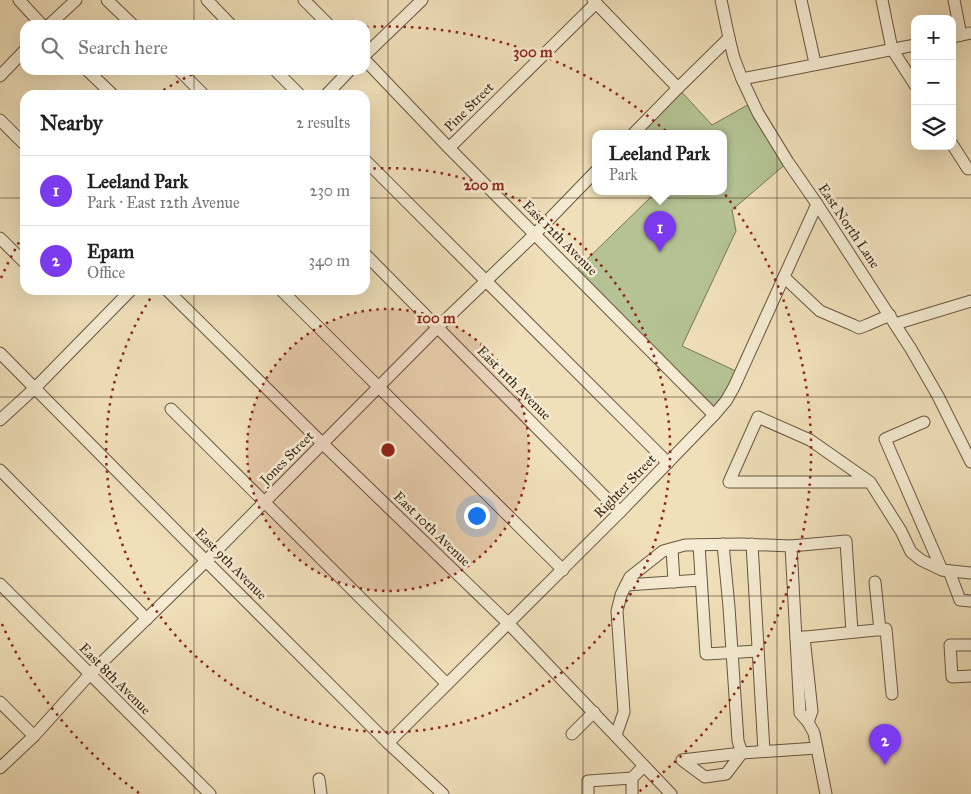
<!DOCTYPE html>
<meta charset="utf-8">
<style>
:root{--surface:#fff;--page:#f2f2f2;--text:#222;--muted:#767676;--line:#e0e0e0;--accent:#7c3aed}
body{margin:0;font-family:"IM FELL Great Primer",serif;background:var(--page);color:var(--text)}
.controls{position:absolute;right:15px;top:15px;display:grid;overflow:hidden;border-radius:10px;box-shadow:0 5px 20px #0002}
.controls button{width:45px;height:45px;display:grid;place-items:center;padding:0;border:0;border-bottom:1px solid var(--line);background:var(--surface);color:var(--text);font:25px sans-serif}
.you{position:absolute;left:476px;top:515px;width:18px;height:18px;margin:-12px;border:4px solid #fff;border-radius:50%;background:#1a73e8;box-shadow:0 0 0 8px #1a73e833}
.badge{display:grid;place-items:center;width:32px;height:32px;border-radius:50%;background:var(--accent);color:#fff;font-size:16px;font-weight:700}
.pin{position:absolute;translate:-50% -41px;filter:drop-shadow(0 1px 2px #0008)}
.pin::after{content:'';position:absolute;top:26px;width:18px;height:15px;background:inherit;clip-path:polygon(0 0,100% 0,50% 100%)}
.popup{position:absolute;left:592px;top:130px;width:135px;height:65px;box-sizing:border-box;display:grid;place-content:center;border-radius:10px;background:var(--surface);filter:drop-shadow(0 1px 4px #0005);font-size:16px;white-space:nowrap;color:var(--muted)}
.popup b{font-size:19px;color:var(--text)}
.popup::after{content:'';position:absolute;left:50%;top:100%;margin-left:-10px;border:10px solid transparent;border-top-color:var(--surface)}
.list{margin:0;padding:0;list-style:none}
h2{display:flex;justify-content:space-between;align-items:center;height:65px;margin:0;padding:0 20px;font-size:21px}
h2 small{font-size:16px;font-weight:400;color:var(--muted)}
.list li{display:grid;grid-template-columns:32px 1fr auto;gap:15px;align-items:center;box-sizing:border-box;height:70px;padding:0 20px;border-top:1px solid var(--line)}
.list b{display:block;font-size:19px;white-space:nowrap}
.list p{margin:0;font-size:16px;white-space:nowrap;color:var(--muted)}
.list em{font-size:16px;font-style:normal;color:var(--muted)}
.icon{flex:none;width:28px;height:28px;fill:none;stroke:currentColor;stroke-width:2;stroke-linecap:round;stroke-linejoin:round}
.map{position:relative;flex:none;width:971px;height:794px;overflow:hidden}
.search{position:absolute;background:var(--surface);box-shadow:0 5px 20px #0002;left:20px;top:20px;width:350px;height:55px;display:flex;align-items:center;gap:12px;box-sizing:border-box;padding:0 18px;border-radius:15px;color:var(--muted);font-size:19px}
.panel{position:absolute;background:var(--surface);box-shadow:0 5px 20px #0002;left:20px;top:90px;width:350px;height:205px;border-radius:15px}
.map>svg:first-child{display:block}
.green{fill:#b5c394;stroke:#787556}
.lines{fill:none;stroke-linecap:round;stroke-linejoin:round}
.minor-casing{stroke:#695540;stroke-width:13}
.minor{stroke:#f5ebd2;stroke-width:11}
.grid{fill:none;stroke:#3c2717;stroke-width:1;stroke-opacity:0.55}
.ring{fill:none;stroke:#8f2418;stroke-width:2.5;stroke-dasharray:2.5 5}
.labels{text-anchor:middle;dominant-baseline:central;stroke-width:5;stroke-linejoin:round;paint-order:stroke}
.street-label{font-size:14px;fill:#3c2717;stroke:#f5ebd2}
.centre{fill:#8f2418;stroke:#f5ebd2;stroke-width:2.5}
.ring-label{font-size:15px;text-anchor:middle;font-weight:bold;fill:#8f2418;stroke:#f5ebd2;stroke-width:5;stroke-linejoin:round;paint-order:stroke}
</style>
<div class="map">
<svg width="971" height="794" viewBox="0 0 971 794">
<rect width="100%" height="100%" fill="#f0e0ba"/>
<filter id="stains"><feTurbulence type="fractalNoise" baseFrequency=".004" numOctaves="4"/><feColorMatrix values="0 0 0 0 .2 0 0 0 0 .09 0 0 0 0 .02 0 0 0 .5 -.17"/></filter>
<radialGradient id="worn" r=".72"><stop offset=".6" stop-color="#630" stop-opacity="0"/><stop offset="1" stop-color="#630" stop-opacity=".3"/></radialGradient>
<polygon class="green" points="678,88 712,125 753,102 788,162 732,210 736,231 682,346 740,373 714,415 573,273 657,191 724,191 724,133 634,133"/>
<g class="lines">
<defs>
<g id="minor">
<polyline points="19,0 42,25"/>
<polyline points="107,0 133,25"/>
<polyline points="207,0 231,25"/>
<polyline points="304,0 329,25"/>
<polyline points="593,0 678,88"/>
<polyline points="721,0 729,38 734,58 742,79 758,113 788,162 817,204 911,349 938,396 971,462"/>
<polyline points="801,0 815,63"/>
<polyline points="882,0 892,49 915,85"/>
<polyline points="954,0 961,35"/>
<polyline points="49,25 76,0"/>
<polyline points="952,37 971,33"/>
<polyline points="365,55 422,0"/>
<polyline points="365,60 449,148 714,415"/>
<polyline points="87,70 113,95"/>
<polyline points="179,70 204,95"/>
<polyline points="275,70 300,95"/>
<polyline points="0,76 25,50"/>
<polyline points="742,79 915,45"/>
<polyline points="326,95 350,70"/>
<polyline points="0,120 25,145"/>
<polyline points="634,133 678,88 729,38"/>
<polyline points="952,144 968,169"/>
<polyline points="449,148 596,3"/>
<polyline points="365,160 668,463"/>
<polyline points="0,238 25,263"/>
<polyline points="365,254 620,512"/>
<polyline points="784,277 820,311 853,325 859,328 867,325 890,315"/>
<polyline points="167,290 322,443 508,623 671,794"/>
<polyline points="281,290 563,570"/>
<polyline points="895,324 971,301"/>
<polyline points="0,353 206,561 388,743 443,794"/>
<polyline points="171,409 447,684"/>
<polyline points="0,420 35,388 131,290"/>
<polyline points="924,422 885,439 942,570"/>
<polyline points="0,470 147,619"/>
<polyline points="870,482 729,482 758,417 810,440 870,482 901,531 911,552 921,560 942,570 971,573"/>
<polyline points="723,544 729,607 738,741 742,753 817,748"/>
<polyline points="752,544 764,751"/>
<polyline points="699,545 706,654 758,651"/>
<polyline points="672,549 674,582"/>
<polyline points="949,571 960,600 971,601"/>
<polyline points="875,582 880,630"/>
<polyline points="0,584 210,794"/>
<polyline points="626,585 701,580"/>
<polyline points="804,637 812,711 808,722"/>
<polyline points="796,638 886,629 892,694"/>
<polyline points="971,645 950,645 952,677 971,676"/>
<polyline points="0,702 34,736"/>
<polyline points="572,734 594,712"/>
<polyline points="616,735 624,712 617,611 621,595 630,577 663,551 685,545 741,544 791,546"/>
<polyline points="388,743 620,512 714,415 726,401 734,387 817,204"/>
<polygon points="742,753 726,774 705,777 682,760"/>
<polyline points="0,768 34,736 90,674 206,561 438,327 535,234 596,171"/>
<polyline points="632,778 632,794"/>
<polyline points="319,779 321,794"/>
<polyline points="588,794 588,781 632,778 644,766"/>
<polyline points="826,794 814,733 808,722 800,713 791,546 846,541 852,632"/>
</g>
</defs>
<use href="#minor" class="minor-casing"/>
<use href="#minor" class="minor"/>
</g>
<path class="grid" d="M 194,0 L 194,25M 388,0 L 388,794M 583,0 L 583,794M 777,0 L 777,794M 194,70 L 194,95M 0,198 L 25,198M 365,198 L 971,198M 194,290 L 194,794M 0,397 L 971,397M 0,596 L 971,596"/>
<circle cx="388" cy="450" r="141" fill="#8f2418" fill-opacity=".12"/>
<g class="ring">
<circle cx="388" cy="450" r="141"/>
<path d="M366 169A282 282 0 1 1 156 290"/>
<path d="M139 793A424 424 0 0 1 1 622M1 278A424 424 0 0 1 25 232M157 94A424 424 0 0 1 199 71M366 27A424 424 0 0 1 637 793"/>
</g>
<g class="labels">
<g class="street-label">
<text transform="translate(469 107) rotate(-45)">Pine Street</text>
<text transform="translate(849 226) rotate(56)">East North Lane</text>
<text transform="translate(560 238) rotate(45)">East 12th Avenue</text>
<text transform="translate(514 383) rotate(45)">East 11th Avenue</text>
<text transform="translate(287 458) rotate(-45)">Jones Street</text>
<text transform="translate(625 486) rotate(-46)">Righter Street</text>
<text transform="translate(432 529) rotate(44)">East 10th Avenue</text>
<text transform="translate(231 564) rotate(45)">East 9th Avenue</text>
<text transform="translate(115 679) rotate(45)">East 8th Avenue</text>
</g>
</g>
<circle cx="388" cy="450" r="8" class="centre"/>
<g class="ring-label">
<text x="533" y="57">300 m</text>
<text x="484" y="190">200 m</text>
<text x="436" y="323">100 m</text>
</g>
<rect width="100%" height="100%" filter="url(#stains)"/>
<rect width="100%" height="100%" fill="url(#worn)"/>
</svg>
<div class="controls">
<button>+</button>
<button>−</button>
<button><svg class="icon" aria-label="layers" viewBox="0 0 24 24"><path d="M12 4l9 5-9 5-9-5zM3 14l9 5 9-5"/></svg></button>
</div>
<div class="you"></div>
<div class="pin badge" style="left:660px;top:252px">1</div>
<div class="popup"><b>Leeland Park</b>Park</div>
<div class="pin badge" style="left:885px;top:765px">2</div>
<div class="search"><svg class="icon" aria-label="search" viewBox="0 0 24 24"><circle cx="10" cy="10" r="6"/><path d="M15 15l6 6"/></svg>Search here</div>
<section class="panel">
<h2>Nearby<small>2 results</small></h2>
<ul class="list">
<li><span class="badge">1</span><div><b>Leeland Park</b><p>Park · East 12th Avenue</p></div><em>230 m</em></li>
<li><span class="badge">2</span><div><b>Epam</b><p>Office</p></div><em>340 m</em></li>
</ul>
</section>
</div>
